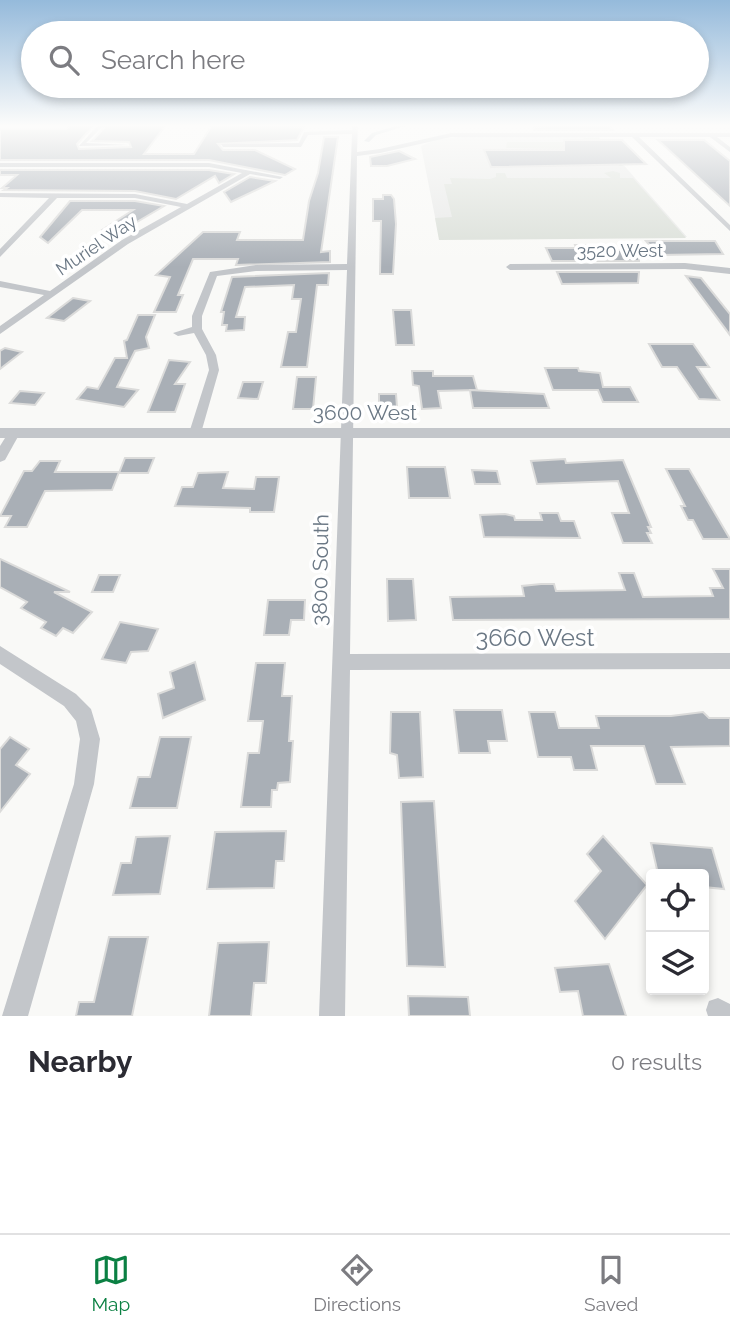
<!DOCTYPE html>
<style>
:root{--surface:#fff;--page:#f7f7f7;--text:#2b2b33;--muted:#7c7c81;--line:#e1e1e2;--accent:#0b8043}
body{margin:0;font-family:Raleway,sans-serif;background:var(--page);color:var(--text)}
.controls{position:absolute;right:21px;bottom:21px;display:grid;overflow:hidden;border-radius:7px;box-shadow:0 4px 10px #0003}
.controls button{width:63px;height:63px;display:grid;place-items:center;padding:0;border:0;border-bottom:2px solid var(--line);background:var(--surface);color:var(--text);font:35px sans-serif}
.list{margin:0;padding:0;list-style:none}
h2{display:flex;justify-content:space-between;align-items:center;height:91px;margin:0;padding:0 28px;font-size:30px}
h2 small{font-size:23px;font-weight:400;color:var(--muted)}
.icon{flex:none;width:38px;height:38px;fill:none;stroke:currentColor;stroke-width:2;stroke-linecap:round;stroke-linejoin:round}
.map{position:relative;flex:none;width:730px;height:1016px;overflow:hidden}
.search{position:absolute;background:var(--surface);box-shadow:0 4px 10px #0003;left:21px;right:21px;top:21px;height:77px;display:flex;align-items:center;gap:18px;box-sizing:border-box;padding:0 24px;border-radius:38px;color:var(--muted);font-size:26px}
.sheet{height:217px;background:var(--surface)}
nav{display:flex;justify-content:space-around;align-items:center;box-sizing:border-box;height:98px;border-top:2px solid var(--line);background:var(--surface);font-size:19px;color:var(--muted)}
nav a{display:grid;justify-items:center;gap:4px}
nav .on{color:var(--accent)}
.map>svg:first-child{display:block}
.built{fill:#e7e8e7}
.green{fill:#d9ded7}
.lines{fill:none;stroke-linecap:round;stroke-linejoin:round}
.canal{fill:#bac3c8;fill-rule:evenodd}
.building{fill:#a9afb6;stroke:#dbdbda;stroke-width:2}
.minor{fill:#c3c6ca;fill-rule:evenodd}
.tertiary{fill:#c3c6ca;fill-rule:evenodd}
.labels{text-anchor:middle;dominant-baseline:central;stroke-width:7;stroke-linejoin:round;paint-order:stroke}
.far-street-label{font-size:18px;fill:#6b7885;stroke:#fff}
.street-label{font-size:21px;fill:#6b7885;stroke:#fff}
.near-street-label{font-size:24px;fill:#6b7885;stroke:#fff}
</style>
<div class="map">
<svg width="730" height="1016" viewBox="0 0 730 1016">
<rect width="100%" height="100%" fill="#f9f9f7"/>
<polygon class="built" points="598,136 687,237 439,237 421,146 435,140 458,137"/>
<g class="green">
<polygon points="583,138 599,138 623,166 619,166 608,153 588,150 506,148 507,142 586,142"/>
<polygon points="613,171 620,173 620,178 633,178 686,238 439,240 435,218 452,217 444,184 452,184 450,178 490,179 496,177 496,173 505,173 507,178 611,178 604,173"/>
</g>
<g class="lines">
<polygon class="canal" points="399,125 409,125 376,135 369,142 364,141 372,133"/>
</g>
<g class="building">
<polygon points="70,125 94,125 77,144 79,149 131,147 129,142 92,141 107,125 166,125 144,154 194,154 212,125 304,127 297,140 218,144 223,150 255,150 295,169 285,175 209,160 0,160 0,129 66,129"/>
<polygon points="608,125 613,130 534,130 534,127"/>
<polygon points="324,137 338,137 321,252 330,251 330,262 236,265 238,259 193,259 178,295 183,295 176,312 154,312 170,277 156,275 203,232 240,232 237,240 303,240 309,201 318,173"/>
<polygon points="564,140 622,140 646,164 491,167 484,150 564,150"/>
<polygon points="658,140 704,140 730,161 730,206"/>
<polygon points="399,151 415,159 387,166 371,166 370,157"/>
<polygon points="0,170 209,170 234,174 219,183 215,176 176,199 135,191 4,190 7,188 2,188 17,175 0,175"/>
<polygon points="250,177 275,181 231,202 224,192"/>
<polygon points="383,195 391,195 394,199 396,224 393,274 380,274 381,221 373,221 373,199 383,199"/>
<polygon points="70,201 135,201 164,206 108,239 102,230 133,210 82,210 48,243 40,237"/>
<polygon points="646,241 715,241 723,254 658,255"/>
<polygon points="575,245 593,245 597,250 639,250 639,261 552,261 546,248 576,248"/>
<polygon points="557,272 639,272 638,283 562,284"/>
<polygon points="329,273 328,285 317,285 307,367 281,367 288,332 296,332 301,299 292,299 294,285 245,287 236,317 245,317 244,330 226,331 227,325 222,325 224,312 221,312 232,277"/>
<polygon points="686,276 701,278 730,314 730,335"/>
<polygon points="73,298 90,301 64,321 47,318"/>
<polygon points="393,310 411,310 414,345 396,345"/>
<polygon points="138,315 155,315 146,337 149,348 135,351 117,387 138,390 124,407 77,399 87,387 98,389 115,358 127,358 124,341 127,340"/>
<polygon points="649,344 693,344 709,367 697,367 719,400 699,399 677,367 662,367"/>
<polygon points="5,348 22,352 0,369 0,351"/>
<polygon points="169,360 190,362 175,384 185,384 175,412 148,412"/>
<polygon points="545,368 578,368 579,371 600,373 603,387 630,387 638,402 603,402 598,390 553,390"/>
<polygon points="412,371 433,371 433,376 473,376 477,390 438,391 441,408 422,409 419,386 413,385"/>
<polygon points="297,377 316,377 313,409 293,409"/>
<polygon points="243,382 263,382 258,399 238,398"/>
<polygon points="470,390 544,394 549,408 473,408"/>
<polygon points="20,391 44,393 35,405 10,403"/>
<polygon points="379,394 396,394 397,407 379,407"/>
<polygon points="125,458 154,458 148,473 119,473"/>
<polygon points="565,459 566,463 623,460 651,527 648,527 651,533 647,533 652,543 623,543 612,513 629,513 618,481 537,484 531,461"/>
<polygon points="40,461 60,461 55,472 119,472 112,490 45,491 27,527 5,527 11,516 0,516 24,471 32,471"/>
<polygon points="407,467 445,467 450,498 409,498"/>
<polygon points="666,469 689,469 730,539 703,539 693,520 688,520 681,506 685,506"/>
<polygon points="472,470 497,471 500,484 475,484"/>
<polygon points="228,472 223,488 254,489 256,477 279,477 274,512 250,512 250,508 175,506 182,487 193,487 198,473"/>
<polygon points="540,513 558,513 561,521 574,521 580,538 484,537 480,515 505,514 514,516 515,520 542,520"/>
<polygon points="0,559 70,592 54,592 92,612 73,633 63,628 56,636 41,628 46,622 21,608 27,602 0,587"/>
<polygon points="713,569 730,569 730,619 453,620 450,597 524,596 522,586 541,584 554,584 556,591 625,590 619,573 634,573 643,597 713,596 710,588 723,588"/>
<polygon points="99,575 120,575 113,592 92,592"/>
<polygon points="387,579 413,579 416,620 388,621"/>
<polygon points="268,600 305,600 304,620 291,620 289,635 264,635"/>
<polygon points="120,622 158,629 148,651 131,652 126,663 102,659"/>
<polygon points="195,662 205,700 163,718 158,694 174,688 170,672"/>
<polygon points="256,663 285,663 282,696 292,696 289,741 293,741 290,782 278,783 277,790 272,790 271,807 241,807 248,753 259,753 263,721 248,721"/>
<polygon points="454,710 502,710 507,741 488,741 490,753 459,753"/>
<polygon points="391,712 420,712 423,777 399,778 397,755 390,753"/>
<polygon points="529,712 555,712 559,728 599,728 596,716 671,716 703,712 709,718 730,718 730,746 671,747 685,784 656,784 644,746 591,746 597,770 574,770 571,757 538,757"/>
<polygon points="10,737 29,749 16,765 30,774 0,812 0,749"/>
<polygon points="160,737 191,737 177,808 130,808 138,777 150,777"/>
<polygon points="434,801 445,967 407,966 401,802"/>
<polygon points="286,831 284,861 276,861 274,888 207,889 215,832"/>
<polygon points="170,836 160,894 113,895 121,863 131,863 136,837"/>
<polygon points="603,836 647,885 605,939 575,901 601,871 587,854"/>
<polygon points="651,843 712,848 724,889 704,887 704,874 658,874"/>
<polygon points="109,937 148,937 132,1016 76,1016 79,1002 94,1002"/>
<polygon points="269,942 266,983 254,983 251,1016 209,1016 218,943"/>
<polygon points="609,964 626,1016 583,1016 578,991 560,992 555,968"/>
<polygon points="408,996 468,997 470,1016 409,1016"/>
</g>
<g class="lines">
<g class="minor">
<polygon points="98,125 104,125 86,143 129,145 79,146"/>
<polygon points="352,125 358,125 357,152 380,149 451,133 730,133 730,137 717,137 730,147 730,152 710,137 639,137 730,225 730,231 632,137 451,137 380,153 357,156 350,654 730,653 730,669 350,670 345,1016 319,1016 347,270 256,271 217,276 202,316 202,329 216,355 219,370 201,433 195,437 189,433 209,370 206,355 194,333 178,336 173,333 192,327 192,316 210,272 256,265 347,264 352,134 308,135 301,147 223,147 221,144 299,143 304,132 352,130"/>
<polygon points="0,163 209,163 283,177 280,179 250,174 128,244 0,334 0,326 44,295 0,287 0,281 50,291 122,240 181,207 135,198 57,198 0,257 0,249 49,198 0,197 0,193 135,194 187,204 242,173 209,167 0,167"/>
<polygon points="685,263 730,268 730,274 685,269 510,270 506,267 510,264"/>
<polygon points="14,429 20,433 5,460 0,462 0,446 10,430"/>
<polygon points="0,646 76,694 91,709 100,739 94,784 28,1016 2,1016 74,784 80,739 76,721 64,706 0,664"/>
<polygon points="718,998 730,1004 730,1016 708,1016 706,1010 709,1001"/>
</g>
<rect class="tertiary" x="0" y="428" width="730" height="10"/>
</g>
<linearGradient id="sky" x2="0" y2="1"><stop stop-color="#95badb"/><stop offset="0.47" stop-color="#fcfcfb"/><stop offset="1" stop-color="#fcfcfb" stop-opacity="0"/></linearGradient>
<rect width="730" height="267" fill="url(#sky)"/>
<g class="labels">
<g class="far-street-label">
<text transform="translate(96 245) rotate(-34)">Muriel Way</text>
<text x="620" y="250">3520 West</text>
</g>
<g class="street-label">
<text x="365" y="412">3600 West</text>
<text transform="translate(320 570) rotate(-89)">3800 South</text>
</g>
<g class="near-street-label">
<text x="535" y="637">3660 West</text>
</g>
</g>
</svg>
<div class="controls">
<button><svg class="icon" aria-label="locate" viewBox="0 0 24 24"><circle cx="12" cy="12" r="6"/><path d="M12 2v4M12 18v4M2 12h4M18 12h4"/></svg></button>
<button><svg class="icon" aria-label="layers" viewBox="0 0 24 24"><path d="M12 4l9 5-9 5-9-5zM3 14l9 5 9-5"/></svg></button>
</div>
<div class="search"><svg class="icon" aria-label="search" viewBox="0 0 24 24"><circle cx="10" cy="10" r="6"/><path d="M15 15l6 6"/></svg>Search here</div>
</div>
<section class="sheet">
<h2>Nearby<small>0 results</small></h2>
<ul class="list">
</ul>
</section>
<nav>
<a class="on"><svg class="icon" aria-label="map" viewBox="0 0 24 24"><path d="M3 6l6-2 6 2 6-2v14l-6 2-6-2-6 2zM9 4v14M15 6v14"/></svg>Map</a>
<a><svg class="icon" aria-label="directions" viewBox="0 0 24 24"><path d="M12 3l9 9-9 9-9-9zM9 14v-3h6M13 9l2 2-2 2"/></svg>Directions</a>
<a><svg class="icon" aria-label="saved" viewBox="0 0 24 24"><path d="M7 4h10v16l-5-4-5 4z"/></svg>Saved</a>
</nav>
